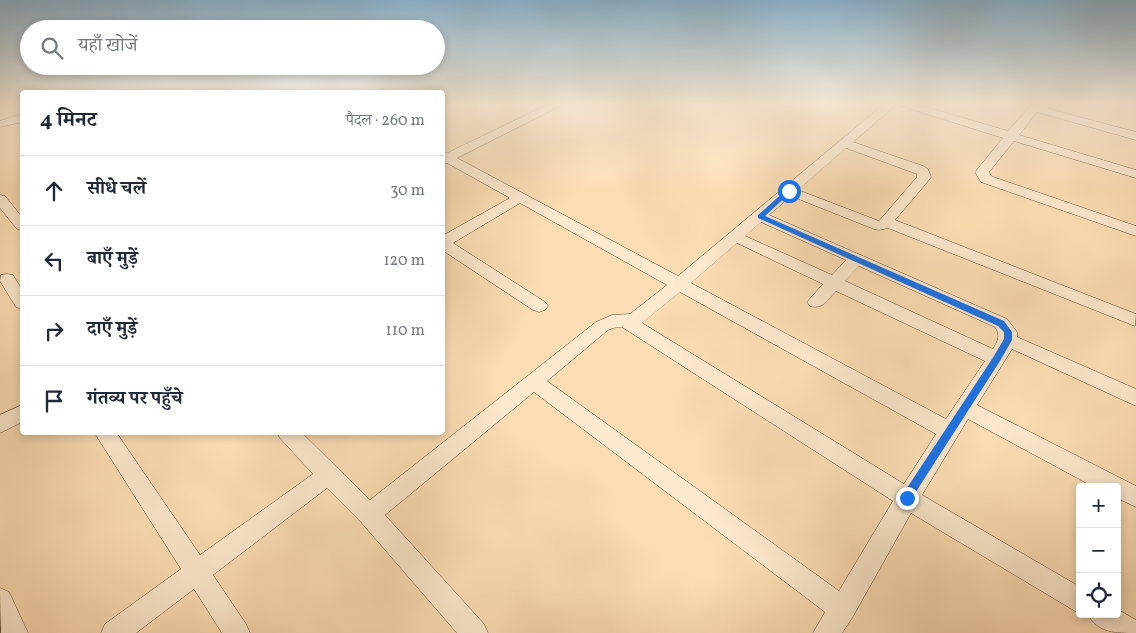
<!DOCTYPE html>
<html lang="hi">
<meta charset="utf-8">
<style>
:root{--surface:#fff;--page:#f2f2f3;--text:#1f2937;--muted:#747a83;--line:#e0e1e3}
body{margin:0;font-family:Vollkorn,"Noto Serif Devanagari",serif;background:var(--page);color:var(--text)}
.controls{position:absolute;right:15px;bottom:15px;display:grid;overflow:hidden;border-radius:5px;box-shadow:0 2px 8px #0003}
.controls button{width:45px;height:45px;display:grid;place-items:center;padding:0;border:0;border-bottom:1px solid var(--line);background:var(--surface);color:var(--text);font:25px sans-serif}
.stop{position:absolute;width:15px;height:15px;margin:-11px;border:4px solid #1a73e8;border-radius:50%;background:#fff}
.stop.end{background:#1a73e8;border-color:#fff;box-shadow:0 1px 5px #0008}
.list{margin:0;padding:0;list-style:none}
h2{display:flex;justify-content:space-between;align-items:center;height:65px;margin:0;padding:0 20px;font-size:21px}
h2 small{font-size:16px;font-weight:400;color:var(--muted)}
.list li{display:grid;grid-template-columns:32px 1fr auto;gap:15px;align-items:center;box-sizing:border-box;height:70px;padding:0 20px;border-top:1px solid var(--line)}
.list b{display:block;font-size:19px;white-space:nowrap}
.list em{font-size:16px;font-style:normal;color:var(--muted)}
.icon{flex:none;width:28px;height:28px;fill:none;stroke:currentColor;stroke-width:2;stroke-linecap:round;stroke-linejoin:round}
.map{position:relative;flex:none;width:1136px;height:633px;overflow:hidden}
.search{position:absolute;background:var(--surface);box-shadow:0 2px 8px #0003;left:20px;top:20px;width:425px;height:55px;display:flex;align-items:center;gap:12px;box-sizing:border-box;padding:0 18px;border-radius:28px;color:var(--muted);font-size:19px}
.panel{position:absolute;background:var(--surface);box-shadow:0 2px 8px #0003;left:20px;top:90px;width:425px;height:345px;border-radius:5px}
.map>svg:first-child{display:block}
.lines{fill:none;stroke-linecap:round;stroke-linejoin:round}
.street-casing{stroke:#5c4635;stroke-width:1}
.street{fill:#fde9ce;fill-rule:evenodd}
.route{fill:#1a73e8}
</style>
<div class="map">
<svg width="1136" height="633" viewBox="0 0 1136 633">
<rect width="100%" height="100%" fill="#fcddb3"/>
<filter id="stains"><feTurbulence type="fractalNoise" baseFrequency=".004" numOctaves="4"/><feColorMatrix values="0 0 0 0 .2 0 0 0 0 .09 0 0 0 0 .02 0 0 0 .5 -.17"/></filter>
<radialGradient id="worn" r=".72"><stop offset=".6" stop-color="#630" stop-opacity="0"/><stop offset="1" stop-color="#630" stop-opacity=".3"/></radialGradient>
<g class="lines">
<defs>
<g id="street">
<path d="M 549,104 L 564,104 L 457,158 L 678,276 L 884,104 L 897,104 L 853,142 L 923,166 L 928,169 L 931,177 L 929,180 L 895,220 L 1136,314 L 1135,326 L 888,228 L 879,230 L 874,229 L 791,196 L 769,215 L 1007,319 L 1017,332 L 1017,337 L 1136,389 L 1136,406 L 1012,349 L 977,405 L 1136,486 L 1136,507 L 1117,498 L 1117,487 L 1094,487 L 968,419 L 922,495 L 1080,587 L 1080,614 L 911,513 L 852,618 L 842,633 L 813,633 L 825,612 L 534,392 L 385,515 L 484,624 L 488,633 L 457,633 L 361,522 L 327,488 L 213,575 L 246,624 L 250,633 L 222,633 L 194,589 L 136,633 L 101,633 L 105,624 L 181,569 L 94,432 L 116,432 L 200,555 L 313,474 L 280,438 L 277,432 L 301,432 L 370,500 L 596,322 L 612,315 L 630,314 L 667,285 L 520,203 L 453,243 L 545,302 L 548,306 L 545,310 L 539,312 L 533,310 L 442,250 L 442,236 L 510,198 L 447,163 L 442,164 L 442,151 L 447,153 ZM 846,148 L 917,174 L 917,177 L 879,221 L 798,190 ZM 761,222 L 846,260 L 832,275 L 745,236 ZM 737,243 L 823,284 L 807,302 L 810,306 C 823,310 828,299 836,291 L 985,361 L 946,419 L 691,283 ZM 859,266 L 995,327 C 1001,336 998,340 993,349 L 845,281 ZM 680,292 L 936,434 L 904,484 L 642,323 ZM 622,327 L 893,501 L 839,591 L 547,381 L 608,330 L 613,328 Z"/>
<polygon points="899,104 916,104 1008,131 1030,106 1034,105 1136,132 1136,140 1037,112 1019,135 1136,170 1136,178 1014,141 989,172 991,176 996,178 1136,226 1136,236 981,182 975,172 1003,138 901,106"/>
<polygon points="22,114 22,122 0,127 0,121"/>
<polygon points="0,195 5,196 22,217 22,230 17,229 0,208"/>
<polygon points="7,274 13,275 22,290 22,309 16,307 0,281 1,275"/>
<polygon points="22,405 22,422 0,433 0,415"/>
<polygon points="0,588 9,592 28,633 1,633"/>
<path d="M 1117,609 L 1136,620 L 1136,633 C 1116,633 1097,633 1088,614 L 1117,614 Z"/>
</g>
</defs>
<use href="#street" class="street-casing"/>
<use href="#street" class="street"/>
</g>
<linearGradient id="sky" x2="0" y2="1"><stop stop-color="#8bb6d3"/><stop offset="0.54" stop-color="#fef0dd"/><stop offset="1" stop-color="#fef0dd" stop-opacity="0"/></linearGradient>
<rect width="1136" height="192" fill="url(#sky)"/>
<polygon class="route" points="786,190 792,191 765,216 1004,321 1012,332 1012,340 1000,361 910,501 903,501 901,498 903,494 994,356 1004,339 1004,332 998,326 758,218 758,215"/>
<rect width="100%" height="100%" filter="url(#stains)"/>
<rect width="100%" height="100%" fill="url(#worn)"/>
</svg>
<div class="controls">
<button>+</button>
<button>−</button>
<button><svg class="icon" aria-label="locate" viewBox="0 0 24 24"><circle cx="12" cy="12" r="6"/><path d="M12 2v4M12 18v4M2 12h4M18 12h4"/></svg></button>
</div>
<div class="stop" style="left:789px;top:191px"></div>
<div class="stop end" style="left:907px;top:498px"></div>
<div class="search"><svg class="icon" aria-label="search" viewBox="0 0 24 24"><circle cx="10" cy="10" r="6"/><path d="M15 15l6 6"/></svg>यहाँ खोजें</div>
<section class="panel">
<h2>4 मिनट<small>पैदल · 260 m</small></h2>
<ul class="list">
<li><svg class="icon" aria-label="ahead" viewBox="0 0 24 24"><path d="M12 20V5M6 11l6-6 6 6"/></svg><div><b>सीधे चलें</b></div><em>30 m</em></li>
<li><svg class="icon" aria-label="left" viewBox="0 0 24 24"><path d="M17 20v-9H6M10 6l-5 5 5 5"/></svg><div><b>बाएँ मुड़ें</b></div><em>120 m</em></li>
<li><svg class="icon" aria-label="right" viewBox="0 0 24 24"><path d="M7 20v-9h11M14 6l5 5-5 5"/></svg><div><b>दाएँ मुड़ें</b></div><em>110 m</em></li>
<li><svg class="icon" aria-label="arrive" viewBox="0 0 24 24"><path d="M6 21V4h12l-3 4 3 4H6"/></svg><div><b>गंतव्य पर पहुँचे</b></div></li>
</ul>
</section>
</div>
